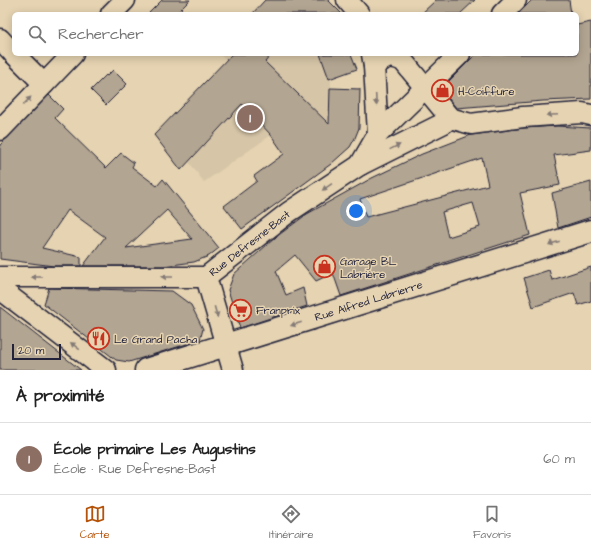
<!DOCTYPE html>
<html lang="fr">
<meta charset="utf-8">
<style>
:root{--surface:#fff;--page:#f2f2f2;--text:#222;--muted:#767676;--line:#e0e0e0;--accent:#b45309}
body{margin:0;font-family:"Architects Daughter",sans-serif;background:var(--page);color:var(--text)}
.scale{position:absolute;left:12px;bottom:10px;width:49px;box-sizing:border-box;padding-left:4px;border:2px solid #22223b;border-top:0;font-size:11px;line-height:14px;white-space:nowrap;color:#22223b;-webkit-text-stroke:3px #e5d3b1;paint-order:stroke}
.you{position:absolute;left:356px;top:211px;width:14px;height:14px;margin:-10px;border:3px solid #fff;border-radius:50%;background:#1a73e8;box-shadow:0 0 0 6px #1a73e833}
.badge{display:grid;place-items:center;width:26px;height:26px;border-radius:50%;background:var(--accent);color:#fff;font-size:13px;font-weight:700}
.pin{position:absolute;translate:-50% -50%;border:2px solid #fff;box-shadow:0 1px 4px #0006}
.list{margin:0;padding:0;list-style:none}
h2{display:flex;justify-content:space-between;align-items:center;height:52px;margin:0;padding:0 16px;font-size:17px}
h2 small{font-size:13px;font-weight:400;color:var(--muted)}
.list li{display:grid;grid-template-columns:26px 1fr auto;gap:12px;align-items:center;box-sizing:border-box;height:72px;padding:0 16px;border-top:1px solid var(--line)}
.list b{display:block;font-size:15px;white-space:nowrap}
.list p{margin:0;font-size:13px;white-space:nowrap;color:var(--muted)}
.list em{font-size:13px;font-style:normal;color:var(--muted)}
.icon{flex:none;width:22px;height:22px;fill:none;stroke:currentColor;stroke-width:2;stroke-linecap:round;stroke-linejoin:round}
.map{position:relative;flex:none;width:591px;height:370px;overflow:hidden}
.search{position:absolute;background:var(--surface);box-shadow:0 2px 10px #0003;left:12px;right:12px;top:12px;height:44px;display:flex;align-items:center;gap:10px;box-sizing:border-box;padding:0 14px;border-radius:6px;color:var(--muted);font-size:15px}
.sheet{height:124px;background:var(--surface)}
nav{display:flex;justify-content:space-around;align-items:center;box-sizing:border-box;height:56px;border-top:1px solid var(--line);background:var(--surface);font-size:11px;color:var(--muted)}
nav a{display:grid;justify-items:center;gap:2px}
nav .on{color:var(--accent)}
.map>svg:first-child{display:block}
.built{fill:#d6c5a7}
.building{fill:#b2a591;stroke:#22223b;fill-rule:evenodd}
.lines{fill:none;stroke-linecap:round;stroke-linejoin:round}
.minor-casing{stroke:#22223b;stroke-width:23}
.major-casing{stroke:#22223b;stroke-width:25}
.minor{stroke:#e5d3b1;stroke-width:20}
.major{stroke:#e5d3b1;stroke-width:22}
.oneway{fill:#847a76}
.labels{text-anchor:middle;dominant-baseline:central;stroke-width:3;stroke-linejoin:round;paint-order:stroke}
.poi-label{font-size:11px;fill:#22223b;stroke:#e5d3b1;text-anchor:start}
.street-label{font-size:11px;fill:#22223b;stroke:#e5d3b1}
</style>
<div class="map">
<svg width="591" height="370" viewBox="0 0 591 370">
<rect width="100%" height="100%" fill="#e5d3b1"/>
<filter id="ink" filterUnits="userSpaceOnUse"><feTurbulence type="fractalNoise" baseFrequency=".025" numOctaves="2"/><feDisplacementMap in="SourceGraphic" scale="8" xChannelSelector="R" yChannelSelector="G"/><feConvolveMatrix kernelMatrix="1 2 1 2 8 2 1 2 1" color-interpolation-filters="sRGB"/></filter>
<g filter="url(#ink)">
<polygon class="built" points="219,54 351,54 357,69 331,79 330,116 326,128 287,159 271,135 204,182 189,162 181,170 154,135 226,60"/>
<g class="building">
<polygon points="162,0 190,0 176,14 148,14"/>
<polygon points="265,0 328,0 342,14 252,14"/>
<polygon points="436,0 475,0 460,14 421,14"/>
<polygon points="532,0 569,0 571,14 518,14"/>
<polygon points="591,22 591,99 543,101 456,108 441,89 476,54 577,54 577,25"/>
<polygon points="232,54 272,54 265,62 329,124 330,88 360,89 359,128 355,138 350,147 331,164 242,229 224,206 257,181 254,176 284,154 271,135 242,104 181,170 154,135"/>
<polygon points="320,54 351,54 357,69 329,79"/>
<polygon points="113,70 127,84 106,105 91,90 106,75 107,76"/>
<path d="M 49,95 L 63,109 L 55,118 L 106,168 L 121,153 L 134,163 L 132,167 L 157,186 L 163,179 L 219,248 L 209,256 L 194,262 L 163,266 L 83,266 L 105,237 L 68,210 L 42,248 L 81,257 L 81,266 L 54,266 L 0,259 L 0,145 ZM 167,210 L 192,239 L 126,248 Z"/>
<path d="M 557,126 L 591,128 L 591,150 L 554,155 L 560,185 L 520,193 L 530,235 L 341,296 L 333,273 L 316,281 L 295,255 L 276,271 L 286,295 L 303,288 L 307,306 L 240,328 L 228,290 L 234,274 L 276,237 L 307,214 L 372,178 L 422,154 L 471,135 L 524,128 ZM 482,158 L 488,185 L 366,217 L 360,199 ZM 473,203 L 480,227 L 448,237 L 442,212 Z"/>
<polygon points="591,182 591,217 558,228 552,193"/>
<polygon points="591,267 591,301 578,305 574,293 533,307 524,278 549,270 552,280"/>
<polygon points="49,288 172,291 191,305 203,329 200,340 129,362 116,360 44,304"/>
<polygon points="0,307 50,346 81,370 0,370"/>
</g>
<g class="lines">
<defs>
<g id="minor">
<polyline points="347,0 359,14"/>
<polyline points="111,14 125,0"/>
<polyline points="502,14 516,0"/>
<polyline points="0,39 14,54"/>
<polyline points="14,54 44,84"/>
<polyline points="372,54 374,66 378,134"/>
<path d="M 374,66 C 386,58 389,54 403,61 L 450,118 L 471,124 L 523,117 L 582,113 L 591,115"/>
<polyline points="0,130 73,54"/>
<polyline points="360,165 378,134 460,54"/>
<path id="s1" d="M 0,277 L 206,277 L 289,212 L 360,165 L 444,123 L 450,118"/>
<polyline points="206,277 233,370"/>
<polyline points="0,289 106,370"/>
</g>
<g id="major">
<path id="s2" d="M 146,370 L 591,231"/>
</g>
</defs>
<use href="#minor" class="minor-casing"/>
<use href="#major" class="major-casing"/>
<use href="#minor" class="minor"/>
<use href="#major" class="major"/>
</g>
<defs><path id="oneway-solid" d="M-6-.8H1V-3.2L6.5 0L1 3.2V.8H-6Z"/></defs>
<g class="oneway">
<use href="#oneway-solid" transform="translate(376 100) rotate(87)"/>
<use href="#oneway-solid" transform="translate(27 101) rotate(-46)"/>
<use href="#oneway-solid" transform="translate(552 115) rotate(177)"/>
<use href="#oneway-solid" transform="translate(395 147) rotate(-26)"/>
<use href="#oneway-solid" transform="translate(327 187) rotate(146)"/>
<use href="#oneway-solid" transform="translate(554 243) rotate(163)"/>
<use href="#oneway-solid" transform="translate(37 277) rotate(-180)"/>
<use href="#oneway-solid" transform="translate(167 277) rotate(-180)"/>
<use href="#oneway-solid" transform="translate(216 312) rotate(74)"/>
<use href="#oneway-solid" transform="translate(296 324) rotate(163)"/>
<use href="#oneway-solid" transform="translate(75 346) rotate(-143)"/>
</g>
</g>
<defs>
<symbol id="shop-ring" viewBox="-11 -11 22 22"><circle r="9.5" fill="#e5d3b1" stroke="#c8321e" stroke-width="1.5"/><path d="M-5-2.5h2.3a2.7 3.5 0 0 1 5.4 0H5L5.5 6h-11ZM-1.5-2.5h3a1.5 2.3 0 0 0-3 0Z" fill="#c8321e"/></symbol>
<symbol id="supermarket-ring" viewBox="-11 -11 22 22"><circle r="9.5" fill="#e5d3b1" stroke="#c8321e" stroke-width="1.5"/><path d="M-6-5.5h2.5l.6 2H6L4.5 2H-2.5L-4.4-4H-6ZM-1.5 3.2a1.3 1.3 0 1 0 .1 0ZM3 3.2a1.3 1.3 0 1 0 .1 0Z" fill="#c8321e"/></symbol>
<symbol id="restaurant-ring" viewBox="-11 -11 22 22"><circle r="9.5" fill="#e5d3b1" stroke="#c8321e" stroke-width="1.5"/><path d="M-5-6h1v4h1v-4h1v4h1v-4h1v5L-1.5 .5V6h-2V.5L-5-1ZM5-6V6H3V1.5H1.5Q1.5-4 5-6Z" fill="#c8321e"/></symbol>
</defs>
<g fill-rule="evenodd">
<use href="#shop-ring" x="430" y="78" width="25" height="25"/>
<use href="#shop-ring" x="312" y="254" width="25" height="25"/>
<use href="#supermarket-ring" x="228" y="298" width="25" height="25"/>
<use href="#restaurant-ring" x="86" y="326" width="25" height="25"/>
</g>
<g class="labels">
<g class="poi-label">
<text x="458" y="91">H-Coiffure</text>
<text x="340" y="261">Garage BL<tspan x="340" dy="13">Labrière</tspan></text>
<text x="256" y="310">Franprix</text>
<text x="114" y="339">Le Grand Pacha</text>
</g>
<g class="street-label">
<text stroke="none"><textPath href="#s1" startOffset="261">Rue Defresne-Bast</textPath></text>
<text stroke="none"><textPath href="#s2" startOffset="233">Rue Alfred Labrierre</textPath></text>
</g>
</g>
</svg>
<div class="scale">20 m</div>
<div class="you"></div>
<div class="pin badge" style="left:250px;top:118px;background:#8d6e63">1</div>
<div class="search"><svg class="icon" aria-label="search" viewBox="0 0 24 24"><circle cx="10" cy="10" r="6"/><path d="M15 15l6 6"/></svg>Rechercher</div>
</div>
<section class="sheet">
<h2>À proximité<small></small></h2>
<ul class="list">
<li><span class="badge" style="background:#8d6e63">1</span><div><b>École primaire Les Augustins</b><p>École · Rue Defresne-Bast</p></div><em>60 m</em></li>
</ul>
</section>
<nav>
<a class="on"><svg class="icon" aria-label="map" viewBox="0 0 24 24"><path d="M3 6l6-2 6 2 6-2v14l-6 2-6-2-6 2zM9 4v14M15 6v14"/></svg>Carte</a>
<a><svg class="icon" aria-label="directions" viewBox="0 0 24 24"><path d="M12 3l9 9-9 9-9-9zM9 14v-3h6M13 9l2 2-2 2"/></svg>Itinéraire</a>
<a><svg class="icon" aria-label="saved" viewBox="0 0 24 24"><path d="M7 4h10v16l-5-4-5 4z"/></svg>Favoris</a>
</nav>
